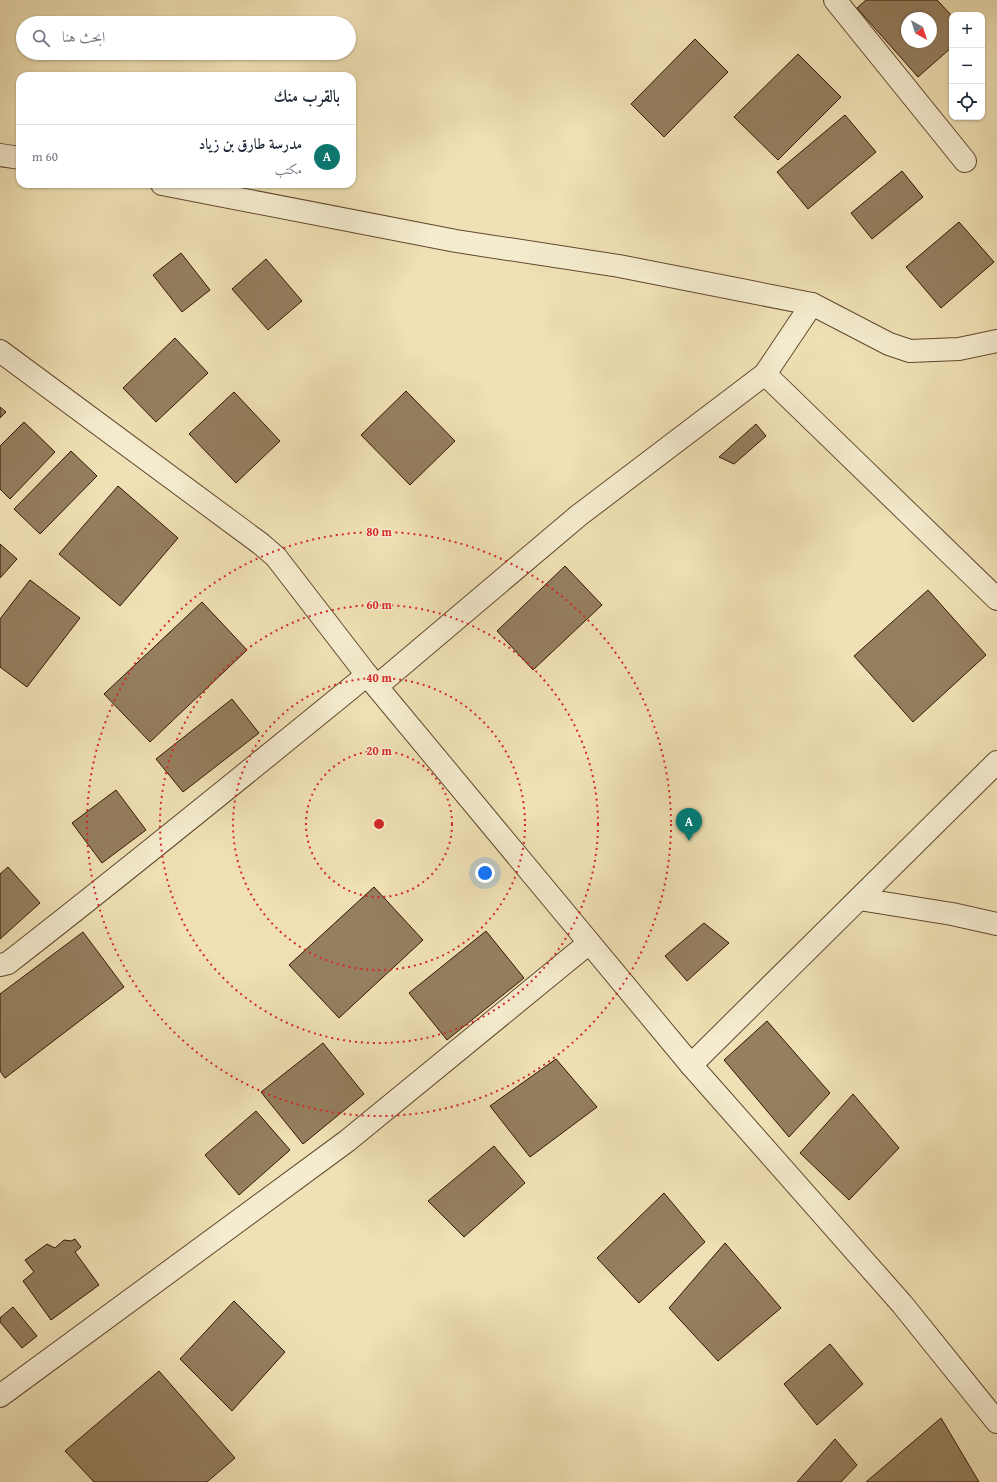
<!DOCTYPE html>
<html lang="ar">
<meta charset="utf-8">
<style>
:root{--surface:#fff;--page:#f6f6f7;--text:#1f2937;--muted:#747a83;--line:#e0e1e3;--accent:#0f766e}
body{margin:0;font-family:"Gentium Book Plus",Amiri,serif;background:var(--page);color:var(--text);direction:rtl}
.controls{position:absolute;right:12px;top:12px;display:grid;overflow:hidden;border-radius:8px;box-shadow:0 1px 3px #0004}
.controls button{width:36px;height:36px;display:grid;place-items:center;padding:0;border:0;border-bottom:1px solid var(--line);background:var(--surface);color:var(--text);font:20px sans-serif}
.compass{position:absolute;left:901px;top:12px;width:36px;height:36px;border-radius:50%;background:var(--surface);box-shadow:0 1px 3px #0004;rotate:141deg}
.you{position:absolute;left:485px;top:873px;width:14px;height:14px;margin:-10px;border:3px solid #fff;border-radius:50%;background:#1a73e8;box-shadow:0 0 0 6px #1a73e833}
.badge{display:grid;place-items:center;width:26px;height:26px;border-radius:50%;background:var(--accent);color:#fff;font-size:13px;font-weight:700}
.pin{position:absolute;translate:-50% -33px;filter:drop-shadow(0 1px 2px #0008)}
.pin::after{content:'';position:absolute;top:21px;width:14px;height:12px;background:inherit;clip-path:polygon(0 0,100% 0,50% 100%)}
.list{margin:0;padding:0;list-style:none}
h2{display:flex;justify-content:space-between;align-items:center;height:52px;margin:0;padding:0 16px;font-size:17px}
h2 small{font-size:13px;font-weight:400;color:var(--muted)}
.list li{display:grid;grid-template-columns:26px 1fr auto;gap:12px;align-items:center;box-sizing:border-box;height:64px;padding:0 16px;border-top:1px solid var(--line)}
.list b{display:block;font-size:15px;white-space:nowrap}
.list p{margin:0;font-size:13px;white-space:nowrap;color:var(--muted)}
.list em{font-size:13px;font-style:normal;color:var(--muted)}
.icon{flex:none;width:22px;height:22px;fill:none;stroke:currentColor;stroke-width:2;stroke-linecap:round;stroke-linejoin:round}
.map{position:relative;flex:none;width:997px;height:1482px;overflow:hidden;direction:ltr}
.search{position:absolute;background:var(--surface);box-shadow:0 1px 3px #0004;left:16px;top:16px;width:340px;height:44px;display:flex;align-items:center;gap:10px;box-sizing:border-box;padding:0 14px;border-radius:22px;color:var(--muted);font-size:15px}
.panel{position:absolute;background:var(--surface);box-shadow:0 1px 3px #0004;left:16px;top:72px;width:340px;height:116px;border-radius:12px;direction:rtl}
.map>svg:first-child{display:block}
.building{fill:#957f5f;stroke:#341501;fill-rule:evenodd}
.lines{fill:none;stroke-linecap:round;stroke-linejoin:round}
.minor-casing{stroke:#63482e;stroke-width:24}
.minor{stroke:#f5eccf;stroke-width:22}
.ring{fill:none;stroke:#d62828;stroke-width:2;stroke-dasharray:2 4}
.centre{fill:#d62828;stroke:#f5eccf;stroke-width:2}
.ring-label{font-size:12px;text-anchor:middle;font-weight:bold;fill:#d62828;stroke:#f5eccf;stroke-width:3;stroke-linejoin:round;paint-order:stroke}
</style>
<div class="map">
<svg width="997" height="1482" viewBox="0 0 997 1482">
<rect width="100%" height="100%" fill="#efe1b5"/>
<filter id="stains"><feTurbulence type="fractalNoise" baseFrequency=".005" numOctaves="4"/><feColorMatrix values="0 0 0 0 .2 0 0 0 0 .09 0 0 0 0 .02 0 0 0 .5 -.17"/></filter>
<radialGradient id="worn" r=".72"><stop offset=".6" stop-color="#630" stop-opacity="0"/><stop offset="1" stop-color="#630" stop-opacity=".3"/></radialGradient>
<g class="building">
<path d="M 866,0 L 937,0 L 952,16 L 952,47 L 918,77 L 857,8 ZM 907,18 L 931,18 L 931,42 L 907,42 Z"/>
<polygon points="695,39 728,72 664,137 631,104"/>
<polygon points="798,54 841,97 778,160 734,117"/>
<polygon points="845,115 876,152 808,209 777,172"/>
<polygon points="902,171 923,197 872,239 851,213"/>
<polygon points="959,222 994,262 941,308 906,267"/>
<polygon points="181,253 210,290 182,312 153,275"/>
<polygon points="266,259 302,301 268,330 232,289"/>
<polygon points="175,338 208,373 156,422 123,388"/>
<polygon points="406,391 455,441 410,485 361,435"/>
<polygon points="234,392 280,441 236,483 189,434"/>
<polygon points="0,407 6,412 0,418"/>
<polygon points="24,422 55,452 10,499 0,489 0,446"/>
<polygon points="756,424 766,436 734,464 719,457"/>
<polygon points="71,451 97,476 40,534 14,509"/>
<polygon points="118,486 178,538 120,606 59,554"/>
<polygon points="0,544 17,559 0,578"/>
<polygon points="565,566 602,605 533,670 497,631"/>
<polygon points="30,580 80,618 27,687 0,667 0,619"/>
<polygon points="928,590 986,655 913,722 854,656"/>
<polygon points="202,602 247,650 150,742 104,694"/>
<polygon points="232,699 259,733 183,792 156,759"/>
<polygon points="116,790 146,830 102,863 72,823"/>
<polygon points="8,867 40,903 0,939 0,874"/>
<polygon points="374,887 423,940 339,1018 289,965"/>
<polygon points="704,923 729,943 687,981 665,956"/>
<polygon points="486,931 524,978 447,1040 409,993"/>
<polygon points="83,932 124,987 5,1078 0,1071 0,994"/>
<polygon points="767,1021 830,1093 789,1137 724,1060"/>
<polygon points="323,1043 364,1094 303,1144 261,1092"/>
<polygon points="556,1059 597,1107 530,1157 490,1106"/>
<polygon points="853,1094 899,1148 849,1200 800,1153"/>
<polygon points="256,1111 290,1150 239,1195 205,1155"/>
<polygon points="494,1146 525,1183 464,1237 428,1201"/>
<polygon points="664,1193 705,1242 639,1303 597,1258"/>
<polygon points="75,1239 81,1247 75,1252 99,1285 51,1320 23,1281 34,1272 25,1260 47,1244 55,1248 64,1240 71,1241"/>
<polygon points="725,1243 781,1308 718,1361 669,1308"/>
<polygon points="234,1301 285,1352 232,1411 180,1359"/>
<polygon points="13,1307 37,1336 22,1348 0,1322 0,1318"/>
<polygon points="830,1344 863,1384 817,1425 784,1384"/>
<polygon points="159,1371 235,1458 207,1482 94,1482 65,1451"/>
<polygon points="941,1418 979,1482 866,1482"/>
<polygon points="835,1439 857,1465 841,1482 797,1482"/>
</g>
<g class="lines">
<defs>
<g id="minor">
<polyline points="835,0 965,161"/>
<polyline points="0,155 20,158"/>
<polyline points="162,184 456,241 619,266 812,304 889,344 910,351 959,349 997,341"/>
<polyline points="0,351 261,544 276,557 367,675 691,1065 902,1304 997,1422"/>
<polyline points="765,374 997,599"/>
<polyline points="377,686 578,516 765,374 812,304"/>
<polyline points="859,899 952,914 997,924"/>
<path d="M 0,965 L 8,963 C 129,869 248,772 367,675"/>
<polyline points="691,1065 997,762"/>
<polyline points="0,1396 347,1141 589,943"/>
</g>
</defs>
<use href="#minor" class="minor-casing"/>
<use href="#minor" class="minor"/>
</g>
<g class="ring">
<circle cx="379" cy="824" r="73"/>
<circle cx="379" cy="824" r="146"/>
<circle cx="379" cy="824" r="219"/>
<circle cx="379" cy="824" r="292"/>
</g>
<circle cx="379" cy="824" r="6" class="centre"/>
<g class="ring-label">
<text x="379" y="536">80 m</text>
<text x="379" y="609">60 m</text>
<text x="379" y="682">40 m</text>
<text x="379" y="755">20 m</text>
</g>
<rect width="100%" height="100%" filter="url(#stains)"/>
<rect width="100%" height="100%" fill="url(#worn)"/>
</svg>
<div class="controls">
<button>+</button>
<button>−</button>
<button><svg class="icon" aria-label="locate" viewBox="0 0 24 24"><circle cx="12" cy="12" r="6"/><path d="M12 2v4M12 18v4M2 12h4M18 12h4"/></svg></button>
</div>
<svg class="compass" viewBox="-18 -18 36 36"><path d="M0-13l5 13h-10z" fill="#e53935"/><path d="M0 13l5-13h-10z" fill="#747a83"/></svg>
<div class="you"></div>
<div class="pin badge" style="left:689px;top:841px">A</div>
<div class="search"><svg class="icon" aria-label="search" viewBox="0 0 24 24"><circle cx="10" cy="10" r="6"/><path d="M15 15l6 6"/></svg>ابحث هنا</div>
<section class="panel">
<h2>بالقرب منك<small></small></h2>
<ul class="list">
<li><span class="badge">A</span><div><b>مدرسة طارق بن زياد</b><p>مكتب</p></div><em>60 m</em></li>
</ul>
</section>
</div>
